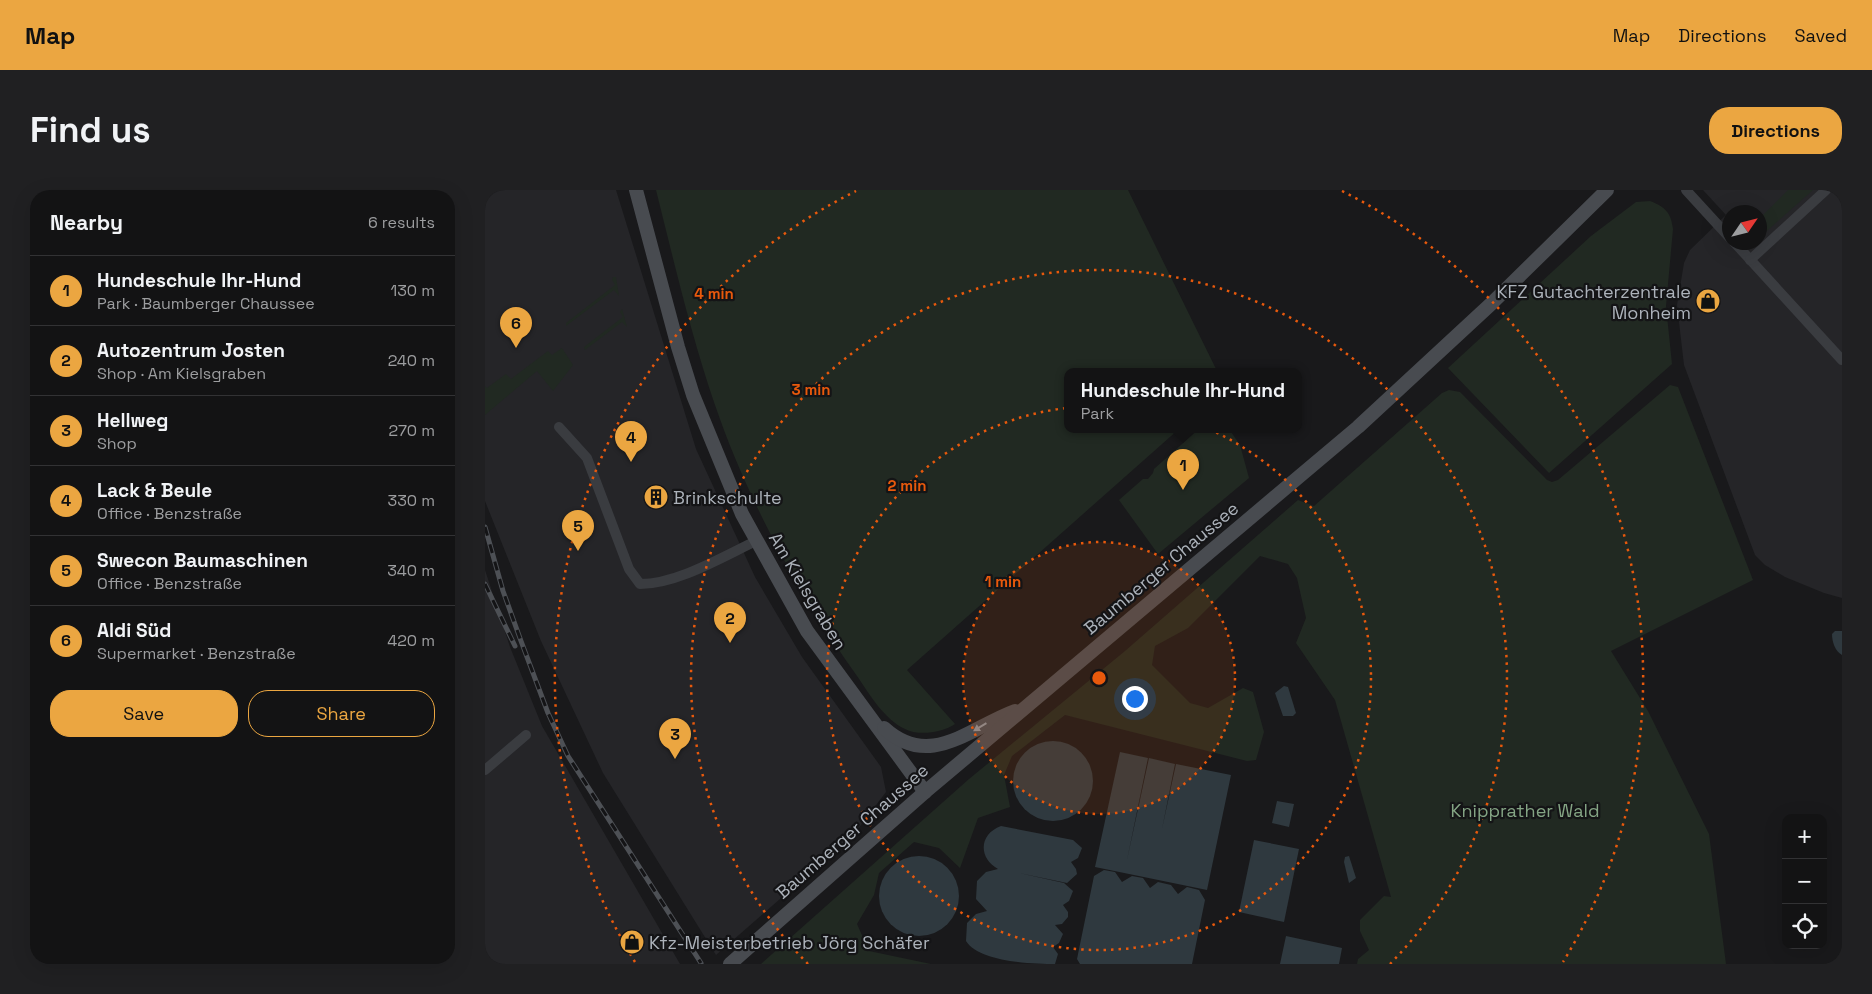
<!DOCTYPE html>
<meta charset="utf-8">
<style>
:root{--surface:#131314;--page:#202022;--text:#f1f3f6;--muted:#9d9ea0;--line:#323234;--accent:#eba641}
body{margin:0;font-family:"Space Grotesk",sans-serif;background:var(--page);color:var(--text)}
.controls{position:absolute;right:15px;bottom:15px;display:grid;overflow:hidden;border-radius:10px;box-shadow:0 5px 20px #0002}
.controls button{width:45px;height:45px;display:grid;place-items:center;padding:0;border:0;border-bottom:1px solid var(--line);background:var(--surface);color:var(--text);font:25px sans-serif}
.compass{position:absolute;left:1237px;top:15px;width:45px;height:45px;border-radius:50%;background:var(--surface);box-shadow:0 5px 20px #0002;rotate:55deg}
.you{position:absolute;left:649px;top:508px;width:18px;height:18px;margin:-12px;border:4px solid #fff;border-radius:50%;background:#1a73e8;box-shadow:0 0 0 8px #1a73e833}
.badge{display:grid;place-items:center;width:32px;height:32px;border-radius:50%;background:var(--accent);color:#111;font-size:16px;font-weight:700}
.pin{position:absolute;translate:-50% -41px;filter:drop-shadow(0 1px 2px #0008)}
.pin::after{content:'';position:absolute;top:26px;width:18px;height:15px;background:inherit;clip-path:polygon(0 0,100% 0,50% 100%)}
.popup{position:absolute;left:579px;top:178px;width:238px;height:65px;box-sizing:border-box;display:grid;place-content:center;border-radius:10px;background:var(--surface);filter:drop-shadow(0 1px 4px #0005);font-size:16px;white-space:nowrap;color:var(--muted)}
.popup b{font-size:19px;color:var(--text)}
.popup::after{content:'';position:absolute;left:50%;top:100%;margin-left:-10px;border:10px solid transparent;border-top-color:var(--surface)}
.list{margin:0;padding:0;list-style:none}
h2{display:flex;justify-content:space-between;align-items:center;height:65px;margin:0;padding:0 20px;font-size:21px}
h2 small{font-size:16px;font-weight:400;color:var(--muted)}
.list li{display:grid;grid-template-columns:32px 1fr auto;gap:15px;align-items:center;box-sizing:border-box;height:70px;padding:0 20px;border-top:1px solid var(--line)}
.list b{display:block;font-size:19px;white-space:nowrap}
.list p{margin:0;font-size:16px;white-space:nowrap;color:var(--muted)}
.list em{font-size:16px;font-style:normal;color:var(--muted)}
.actions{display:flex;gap:10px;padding:15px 20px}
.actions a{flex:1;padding:11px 0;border:1px solid var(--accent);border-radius:20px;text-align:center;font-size:18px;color:var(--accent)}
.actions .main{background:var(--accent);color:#111}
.icon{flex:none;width:28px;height:28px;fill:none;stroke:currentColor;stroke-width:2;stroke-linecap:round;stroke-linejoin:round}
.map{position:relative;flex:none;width:1357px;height:774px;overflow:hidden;border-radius:20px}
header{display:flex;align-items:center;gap:30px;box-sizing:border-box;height:70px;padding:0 25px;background:var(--accent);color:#111}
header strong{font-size:24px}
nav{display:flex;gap:28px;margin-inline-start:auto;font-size:18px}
.intro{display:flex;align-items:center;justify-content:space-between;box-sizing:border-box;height:120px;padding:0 30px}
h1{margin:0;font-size:35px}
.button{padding:12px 22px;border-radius:20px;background:var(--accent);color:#111;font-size:18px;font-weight:700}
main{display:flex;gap:30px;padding:0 30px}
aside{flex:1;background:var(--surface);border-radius:20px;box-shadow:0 5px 20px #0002}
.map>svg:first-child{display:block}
.built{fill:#252528;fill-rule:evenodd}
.green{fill:#212922}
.water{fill:#2f393f}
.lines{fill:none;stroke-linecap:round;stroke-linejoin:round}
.street{stroke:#3a3c40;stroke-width:10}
.secondary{stroke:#484b50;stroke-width:14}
.rail-casing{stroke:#4d5055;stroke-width:5}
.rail{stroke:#141416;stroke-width:3;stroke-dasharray:9;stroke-linecap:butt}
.oneway{fill:#898e95}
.ring{fill:none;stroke:#e8590c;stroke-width:2.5;stroke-dasharray:2.5 5}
.labels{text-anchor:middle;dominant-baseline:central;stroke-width:4.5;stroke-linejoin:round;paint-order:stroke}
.poi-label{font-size:18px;fill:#acb2ba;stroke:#141416;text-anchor:start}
.street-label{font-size:18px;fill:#acb2ba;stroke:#141416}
.park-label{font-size:18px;fill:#84a484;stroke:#141416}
.centre{fill:#e8590c;stroke:#141416;stroke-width:2.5}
.ring-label{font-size:15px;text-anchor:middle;font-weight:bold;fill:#e8590c;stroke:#141416;stroke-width:4.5;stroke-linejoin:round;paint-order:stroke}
</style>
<header>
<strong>Map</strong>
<nav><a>Map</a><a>Directions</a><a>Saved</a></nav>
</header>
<div class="intro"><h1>Find us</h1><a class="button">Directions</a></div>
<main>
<aside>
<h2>Nearby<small>6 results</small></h2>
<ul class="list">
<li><span class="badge">1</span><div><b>Hundeschule Ihr-Hund</b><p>Park · Baumberger Chaussee</p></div><em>130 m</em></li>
<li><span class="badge">2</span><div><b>Autozentrum Josten</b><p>Shop · Am Kielsgraben</p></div><em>240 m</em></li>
<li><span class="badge">3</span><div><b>Hellweg</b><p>Shop</p></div><em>270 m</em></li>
<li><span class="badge">4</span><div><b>Lack &amp; Beule</b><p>Office · Benzstraße</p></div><em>330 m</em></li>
<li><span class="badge">5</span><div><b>Swecon Baumaschinen</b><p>Office · Benzstraße</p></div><em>340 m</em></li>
<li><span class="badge">6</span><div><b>Aldi Süd</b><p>Supermarket · Benzstraße</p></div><em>420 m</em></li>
</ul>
<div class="actions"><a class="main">Save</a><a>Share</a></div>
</aside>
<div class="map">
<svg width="1357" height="774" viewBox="0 0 1357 774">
<rect width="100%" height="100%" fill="#19191b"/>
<g class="built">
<polygon points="0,0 131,0 211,259 270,387 317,467 396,577 401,602 369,644 231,765 118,583 56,451 0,311"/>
<path d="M 1218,0 L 1357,0 L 1357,408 L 1339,403 L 1300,387 L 1280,375 L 1270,365 L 1199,175 L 1192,115 L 1199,73 L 1205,60 L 1241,25 ZM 1244,22 L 1274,22 L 1274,52 L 1244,52 Z"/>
<polygon points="0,380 25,457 57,536 195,774 0,774"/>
</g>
<g class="green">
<path d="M 171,0 L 643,0 L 732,181 L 583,181 L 583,239 L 694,239 L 422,480 L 470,534 C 457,543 433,546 420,539 C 399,529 385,505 372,486 C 315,406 262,309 230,215 C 206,145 189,72 171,0 Z"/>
<polygon points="1303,0 1328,0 1275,47 1275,28"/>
<path d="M 1165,11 C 1180,17 1186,22 1188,39 L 1181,116 L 1187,174 L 1064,283 L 963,178 L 1106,46 L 1151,12 Z"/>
<polygon points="128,87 131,87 134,106 129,100 81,136 81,133 130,95 127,90"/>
<polygon points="137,119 142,137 137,132 100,160 99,157 138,127 135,122"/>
<polygon points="77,158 88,175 68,201 52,181 0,225 0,196 2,198 21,184 26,189 63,161 67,165"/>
<polygon points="1185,195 1193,197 1268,390 1126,461 1163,521 1224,644 1241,774 872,774 873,769 884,760 875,741 875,730 899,706 906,707 850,510 811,453 821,428 812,388 803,374 775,366 703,438 670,456 667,475 705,513 723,518 758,498 768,502 779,542 771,570 762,571 580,525 527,566 519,585 525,617 493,628 475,678 454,658 429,652 394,683 389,705 372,734 384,761 446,774 276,774 484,589 640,461 813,310 829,316 957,203 964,200 975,202 1062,290 1067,292 1073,290"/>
<polygon points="714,239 744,239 755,255 764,288 673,364 634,310 658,289 663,289 668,283 669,279"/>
</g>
<g class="water">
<path d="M 1350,441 L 1357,441 L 1357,465 C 1350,461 1347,452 1347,444 Z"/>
<polygon points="799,496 803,497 811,523 808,526 798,526 790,503"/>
<circle cx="568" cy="591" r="40"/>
<polygon points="635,562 663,568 642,670 664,568 690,574 677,639 691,574 746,585 722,700 610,677"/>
<polygon points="792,611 809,614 804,637 787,633"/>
<path d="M 516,636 L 588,650 L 597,658 L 593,668 L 586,672 L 591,679 L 592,684 L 582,693 L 534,683 L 579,693 L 588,701 L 584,711 L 578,715 L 583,722 L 583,727 L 577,734 L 570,735 L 578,744 L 574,753 L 568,757 L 573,764 L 570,774 C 547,774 494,772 481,751 L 482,733 L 491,724 L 502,721 L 491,709 L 492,691 L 501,682 L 513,679 C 493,668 494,644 516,636 Z"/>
<polygon points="769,650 814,659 799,732 754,722"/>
<polygon points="864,666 871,688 864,693 859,672 860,667"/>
<circle cx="434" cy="706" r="40"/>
<polygon points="619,680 630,682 637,692 647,686 658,688 665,698 673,692 686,695 693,704 702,697 714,700 720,710 707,774 595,774 592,769 609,686"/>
<polygon points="801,746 857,758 854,774 795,774"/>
</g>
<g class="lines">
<g class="street">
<polyline points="1201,0 1244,47"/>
<polyline points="1249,52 1357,170"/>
<polyline points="1265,70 1341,0"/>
<path d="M 74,237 L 102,268 L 144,379 L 155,394 C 192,394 237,367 271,351"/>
<polyline points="0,580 41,545"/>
</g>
<g class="secondary">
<polyline points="151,0 193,157 208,205 257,324 322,441 440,602"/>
<path d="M 399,538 C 445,580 484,538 530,521"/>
<polyline points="245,774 440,602 873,237 1007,113 1122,0"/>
</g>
<defs>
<g id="rail">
<polyline points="0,337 18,401 36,451 63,523 83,566 216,773"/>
<polyline points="0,394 30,456"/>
</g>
</defs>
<use href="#rail" class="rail-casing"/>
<use href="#rail" class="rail"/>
</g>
<defs><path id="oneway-solid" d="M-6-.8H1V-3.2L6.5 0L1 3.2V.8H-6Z" transform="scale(1.25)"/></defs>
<use class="oneway" href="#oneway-solid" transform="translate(495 537) rotate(149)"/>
<circle cx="614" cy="488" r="136" fill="#e8590c" fill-opacity=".12"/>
<g class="ring">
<circle cx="614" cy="488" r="136"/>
<circle cx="614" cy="488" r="272"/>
<path d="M323 774A408 408 0 1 1 905 774"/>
<path d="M150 772A544 544 0 0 1 371 1M857 1A544 544 0 0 1 1078 772"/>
</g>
<defs>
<symbol id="shop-disc" viewBox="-11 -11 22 22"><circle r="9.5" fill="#eba641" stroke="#141416"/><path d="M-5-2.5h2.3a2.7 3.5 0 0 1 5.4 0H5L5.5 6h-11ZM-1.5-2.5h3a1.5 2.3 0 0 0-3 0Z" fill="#111"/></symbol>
<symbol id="building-disc" viewBox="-11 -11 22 22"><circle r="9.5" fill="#eba641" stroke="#141416"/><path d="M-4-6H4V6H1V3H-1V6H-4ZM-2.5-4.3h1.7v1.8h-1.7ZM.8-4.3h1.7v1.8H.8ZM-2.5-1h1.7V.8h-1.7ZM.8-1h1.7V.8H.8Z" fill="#111"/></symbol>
</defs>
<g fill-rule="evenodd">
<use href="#shop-disc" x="1209" y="97" width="28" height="28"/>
<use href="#building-disc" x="157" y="293" width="28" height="28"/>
<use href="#shop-disc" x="133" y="738" width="28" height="28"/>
</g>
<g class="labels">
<g class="poi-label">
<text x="1206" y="101" text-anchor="end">KFZ Gutachterzentrale<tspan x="1206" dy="21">Monheim</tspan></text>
<text x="188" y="307">Brinkschulte</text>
<text x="164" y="752">Kfz-Meisterbetrieb Jörg Schäfer</text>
</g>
<g class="street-label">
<text transform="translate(676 378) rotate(-40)">Baumberger Chaussee</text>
<text transform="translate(323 401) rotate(59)">Am Kielsgraben</text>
<text transform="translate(367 641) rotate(-41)">Baumberger Chaussee</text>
</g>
<g class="park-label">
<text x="1040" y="620">Knipprather Wald</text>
</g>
</g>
<circle cx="614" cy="488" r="8" class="centre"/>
<g class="ring-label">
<text x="229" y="109">4 min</text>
<text x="326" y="205">3 min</text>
<text x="422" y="301">2 min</text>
<text x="518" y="397">1 min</text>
</g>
</svg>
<div class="controls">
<button>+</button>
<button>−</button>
<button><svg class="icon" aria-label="locate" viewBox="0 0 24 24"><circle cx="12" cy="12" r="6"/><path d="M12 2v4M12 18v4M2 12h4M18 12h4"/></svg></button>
</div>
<svg class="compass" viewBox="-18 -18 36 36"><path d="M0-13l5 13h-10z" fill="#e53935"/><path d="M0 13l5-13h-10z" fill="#9d9ea0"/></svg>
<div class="you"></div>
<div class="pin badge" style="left:698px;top:300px">1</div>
<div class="popup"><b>Hundeschule Ihr-Hund</b>Park</div>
<div class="pin badge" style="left:245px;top:453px">2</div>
<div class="pin badge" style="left:190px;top:569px">3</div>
<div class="pin badge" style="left:146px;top:272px">4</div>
<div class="pin badge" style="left:93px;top:361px">5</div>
<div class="pin badge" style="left:31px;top:158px">6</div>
</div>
</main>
